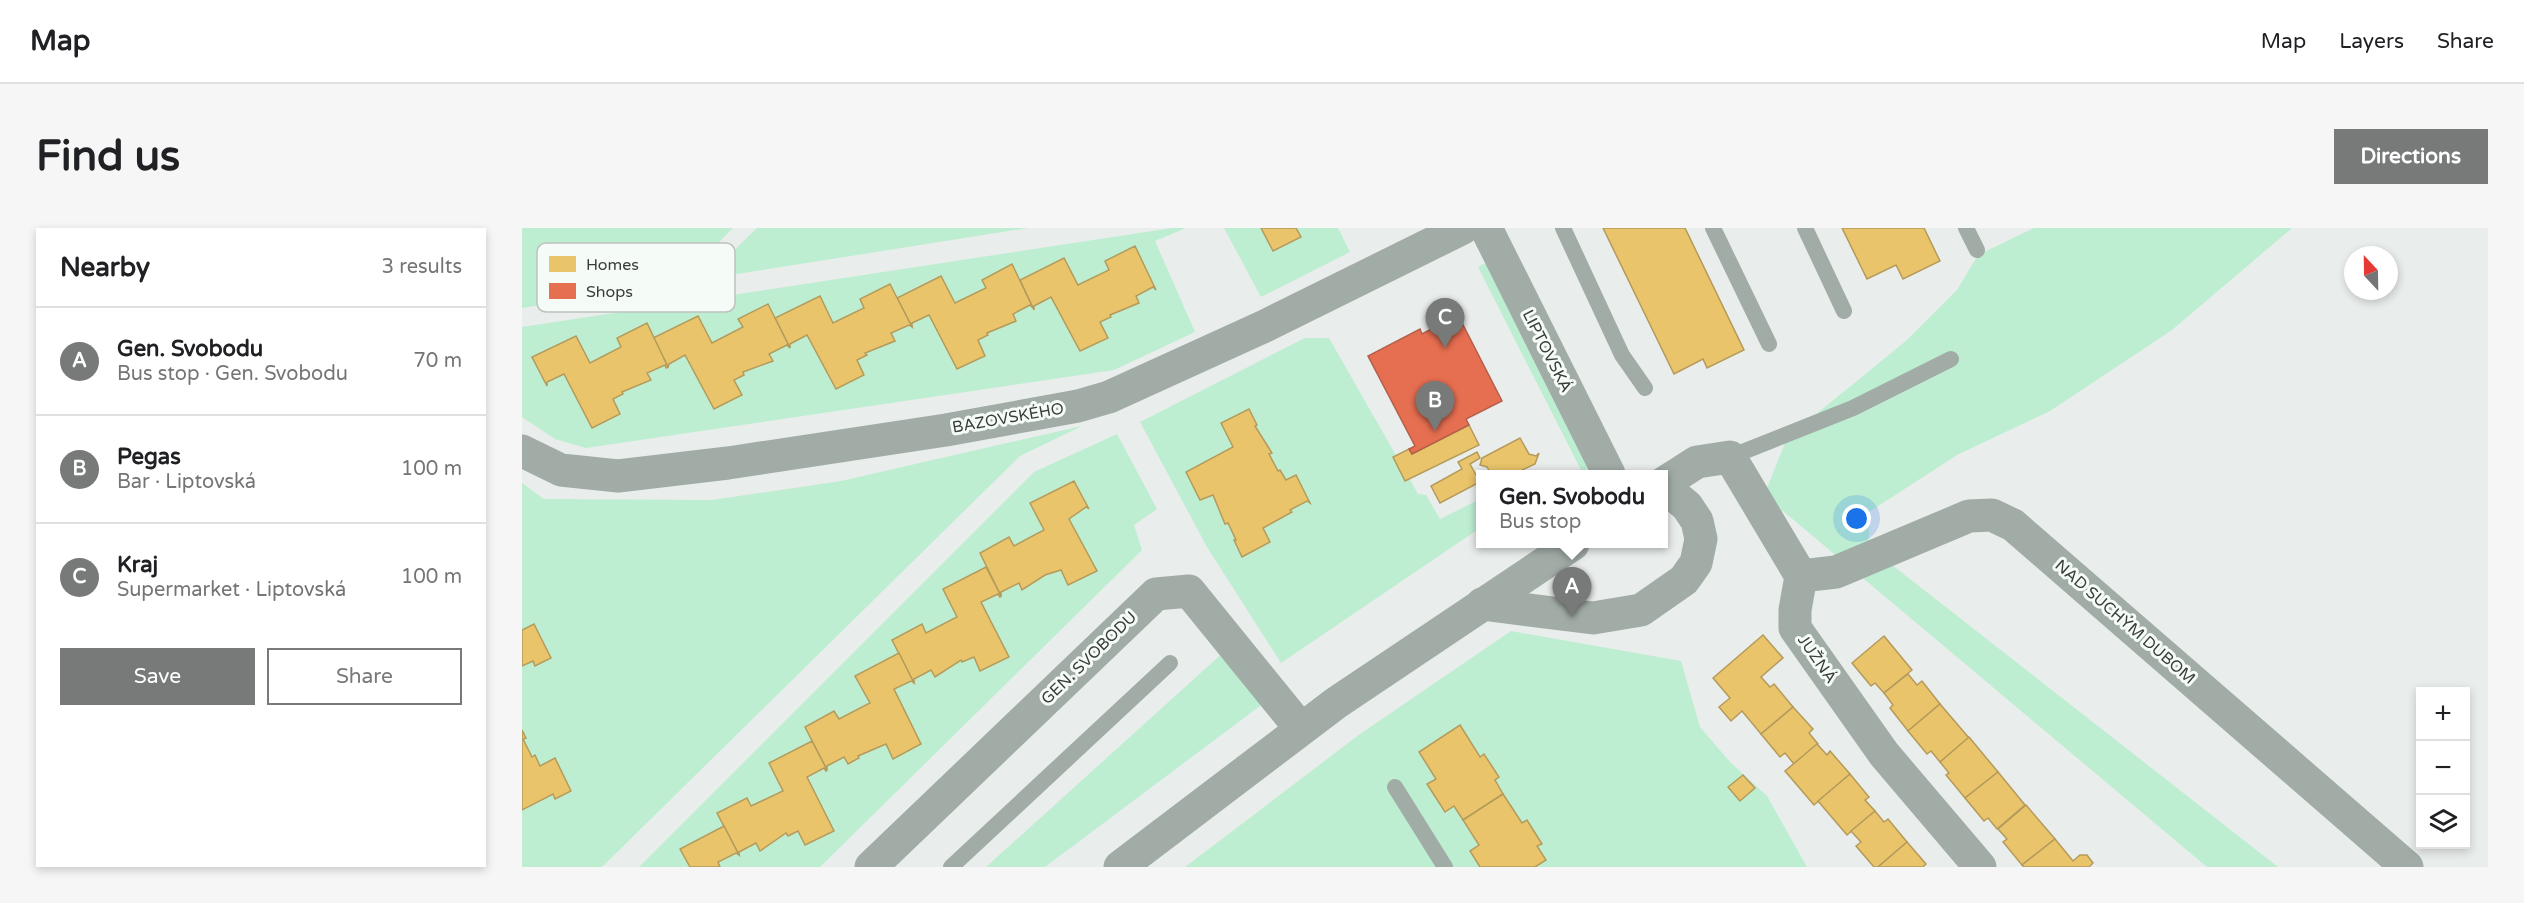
<!DOCTYPE html>
<meta charset="utf-8">
<style>
:root{--surface:#fff;--page:#f6f6f6;--text:#202124;--muted:#757577;--line:#e0e0e0;--accent:#777a78}
body{margin:0;font-family:"Varela Round",sans-serif;background:var(--page);color:var(--text)}
.controls{position:absolute;right:18px;bottom:18px;display:grid;overflow:hidden;border-radius:0px;box-shadow:0 3px 9px #0003}
.controls button{width:54px;height:54px;display:grid;place-items:center;padding:0;border:0;border-bottom:2px solid var(--line);background:var(--surface);color:var(--text);font:30px sans-serif}
.compass{position:absolute;left:1822px;top:18px;width:54px;height:54px;border-radius:50%;background:var(--surface);box-shadow:0 3px 9px #0003;rotate:338deg}
.you{position:absolute;left:1335px;top:291px;width:21px;height:21px;margin:-15px;border:4px solid #fff;border-radius:50%;background:#1a73e8;box-shadow:0 0 0 9px #1a73e833}
.badge{display:grid;place-items:center;width:39px;height:39px;border-radius:50%;background:var(--accent);color:#fff;font-size:20px;font-weight:700}
.pin{position:absolute;translate:-50% -50px;filter:drop-shadow(0 2px 3px #0008)}
.pin::after{content:'';position:absolute;top:32px;width:21px;height:18px;background:inherit;clip-path:polygon(0 0,100% 0,50% 100%)}
.popup{position:absolute;left:954px;top:242px;width:192px;height:78px;box-sizing:border-box;display:grid;place-content:center;border-radius:0px;background:var(--surface);filter:drop-shadow(0 2px 4px #0005);font-size:20px;white-space:nowrap;color:var(--muted)}
.popup b{font-size:22px;color:var(--text)}
.popup::after{content:'';position:absolute;left:50%;top:100%;margin-left:-12px;border:12px solid transparent;border-top-color:var(--surface)}
.list{margin:0;padding:0;list-style:none}
h2{display:flex;justify-content:space-between;align-items:center;height:78px;margin:0;padding:0 24px;font-size:26px}
h2 small{font-size:20px;font-weight:400;color:var(--muted)}
.list li{display:grid;grid-template-columns:39px 1fr auto;gap:18px;align-items:center;box-sizing:border-box;height:108px;padding:0 24px;border-top:2px solid var(--line)}
.list b{display:block;font-size:22px;white-space:nowrap}
.list p{margin:0;font-size:20px;white-space:nowrap;color:var(--muted)}
.list em{font-size:20px;font-style:normal;color:var(--muted)}
.actions{display:flex;gap:12px;padding:18px 24px}
.actions a{flex:1;padding:14px 0;border:2px solid var(--accent);border-radius:0px;text-align:center;font-size:21px;color:var(--accent)}
.actions .main{background:var(--accent);color:#fff}
.icon{flex:none;width:33px;height:33px;fill:none;stroke:currentColor;stroke-width:2;stroke-linecap:round;stroke-linejoin:round}
.map{position:relative;flex:none;width:1966px;height:639px;overflow:hidden;border-radius:0px}
header{display:flex;align-items:center;gap:36px;box-sizing:border-box;height:84px;padding:0 30px;background:var(--surface);border-bottom:2px solid var(--line)}
header strong{font-size:28px}
nav{display:flex;gap:33px;margin-inline-start:auto;font-size:21px}
.intro{display:flex;align-items:center;justify-content:space-between;box-sizing:border-box;height:144px;padding:0 36px}
h1{margin:0;font-size:42px}
.button{padding:15px 27px;border-radius:0px;background:var(--accent);color:#fff;font-size:21px;font-weight:700}
main{display:flex;gap:36px;padding:0 36px}
aside{flex:1;background:var(--surface);border-radius:0px;box-shadow:0 3px 9px #0003}
.map>svg:first-child{display:block}
.green{fill:#bdeed2}
.homes{fill:#e9c46a;stroke:#b49b5c;stroke-width:1.5}
.shops{fill:#e76f51;stroke:#b3604a;stroke-width:1.5}
.lines{fill:none;stroke-linecap:round;stroke-linejoin:round}
.lane{stroke:#a2aca6;stroke-width:16}
.street{stroke:#a2aca6;stroke-width:33}
.labels{text-anchor:middle;dominant-baseline:central;stroke-width:6;stroke-linejoin:round;paint-order:stroke}
.street-label{font-size:16px;fill:#393c3a;stroke:#f5fbf7}
.key{fill:#f5fbf7;stroke:#bdc2be;stroke-width:1.5}
.key-label{font-size:16px;fill:#393c3a}
</style>
<header>
<strong>Map</strong>
<nav><a>Map</a><a>Layers</a><a>Share</a></nav>
</header>
<div class="intro"><h1>Find us</h1><a class="button">Directions</a></div>
<main>
<aside>
<h2>Nearby<small>3 results</small></h2>
<ul class="list">
<li><span class="badge">A</span><div><b>Gen. Svobodu</b><p>Bus stop · Gen. Svobodu</p></div><em>70 m</em></li>
<li><span class="badge">B</span><div><b>Pegas</b><p>Bar · Liptovská</p></div><em>100 m</em></li>
<li><span class="badge">C</span><div><b>Kraj</b><p>Supermarket · Liptovská</p></div><em>100 m</em></li>
</ul>
<div class="actions"><a class="main">Save</a><a>Share</a></div>
</aside>
<div class="map">
<svg width="1966" height="639" viewBox="0 0 1966 639">
<rect width="100%" height="100%" fill="#e9edeb"/>
<g class="green">
<polygon points="0,0 211,0 155,56 0,80"/>
<polygon points="235,0 506,0 183,51"/>
<polygon points="650,0 664,0 633,13 673,104 592,142 64,220 33,211 0,189 0,99"/>
<polygon points="702,0 816,0 828,24 739,69"/>
<polygon points="1512,0 1770,0 1650,102 1528,183 1435,227 1347,284 1347,319 1756,639 1685,639 1261,283 1248,291 1235,285 1265,210 1385,112 1435,62 1456,27"/>
<polygon points="971,31 1068,236 1061,246 956,39"/>
<polygon points="783,110 807,110 896,266 904,267 918,291 958,271 958,300 759,435 685,319 618,194"/>
<polygon points="560,198 498,228 80,639 0,639 0,255 22,271 190,272 319,253"/>
<polygon points="595,206 635,281 612,297 620,322 298,639 117,639 512,244"/>
<polygon points="989,403 1159,433 1178,499 1208,534 1245,568 1285,639 663,639 838,506"/>
<polygon points="704,422 746,472 523,639 464,639"/>
</g>
<g class="homes">
<polygon points="739,0 774,0 779,9 751,23"/>
<polygon points="1081,0 1163,0 1222,122 1185,140 1181,131 1152,146"/>
<polygon points="1320,0 1402,0 1418,33 1381,51 1374,37 1345,51"/>
<polygon points="613,18 634,62 631,59 614,68 617,75 588,87 589,89 578,94 586,110 558,123 529,69 512,78 512,82 498,52 542,30 556,57 587,42 583,33"/>
<polygon points="490,36 511,80 508,77 491,86 494,93 465,105 466,107 456,112 463,128 435,141 407,87 390,95 390,99 375,70 419,48 433,75 464,60 460,52"/>
<polygon points="368,56 390,99 387,97 369,105 373,113 343,125 345,127 335,132 342,147 314,161 285,107 268,116 268,120 253,90 298,68 311,95 342,80 338,71"/>
<polygon points="246,76 268,120 265,117 247,126 251,133 221,144 222,147 212,152 220,167 192,181 163,127 147,136 146,139 131,110 176,88 190,115 221,99 216,91"/>
<polygon points="125,95 146,139 144,140 143,137 125,145 129,152 100,164 101,166 91,171 98,186 70,200 42,146 25,154 25,158 10,129 54,108 68,135 99,119 95,110"/>
<polygon points="727,181 735,197 733,198 750,225 747,226 756,243 758,242 764,252 774,247 788,275 785,273 768,282 770,284 741,300 748,314 720,329 712,312 714,312 706,295 703,296 691,267 678,272 664,244 711,219 699,195"/>
<polygon points="947,197 957,217 883,253 871,229 887,221 890,226"/>
<polygon points="998,210 1007,226 1014,228 1017,225 1013,236 992,246 969,246 965,239 958,237 960,230"/>
<polygon points="955,224 958,230 948,236 958,254 918,275 909,258 940,241 936,234"/>
<polygon points="552,253 567,281 564,279 547,291 575,343 546,357 539,342 523,347 500,362 497,355 479,364 479,368 458,325 487,309 492,318 522,302 508,275"/>
<polygon points="464,339 479,368 478,369 476,366 459,374 487,429 458,443 452,429 440,434 439,432 413,449 409,442 392,451 392,455 370,412 400,396 404,405 435,389 421,361"/>
<polygon points="12,396 29,430 13,438 11,433 0,438 0,402"/>
<polygon points="1241,407 1261,430 1239,449 1248,459 1252,456 1271,479 1239,506 1220,483 1209,493 1197,479 1208,470 1191,450"/>
<polygon points="1362,408 1390,442 1362,465 1353,455 1349,458 1330,435"/>
<polygon points="377,425 392,455 389,453 372,461 399,516 371,531 364,516 336,528 337,530 326,536 322,529 305,538 305,542 283,499 312,483 317,491 348,475 333,448"/>
<polygon points="1386,446 1395,457 1400,453 1418,476 1386,503 1368,480 1371,477 1362,465"/>
<polygon points="1418,476 1447,510 1418,534 1409,523 1405,526 1386,503"/>
<polygon points="1271,479 1291,501 1287,505 1296,516 1272,536 1263,525 1258,529 1239,506"/>
<polygon points="938,497 958,529 962,526 977,549 973,552 981,566 941,592 932,578 923,584 905,556 914,551 897,524"/>
<polygon points="0,502 4,510 1,511 10,529 13,527 18,538 33,530 49,563 33,571 31,566 0,582"/>
<polygon points="1447,509 1476,544 1443,570 1424,547 1427,545 1418,534"/>
<polygon points="290,513 305,542 304,543 302,540 285,549 312,603 283,617 276,603 266,608 264,605 238,623 234,615 217,624 217,627 195,585 225,570 229,578 261,563 247,535"/>
<polygon points="1295,516 1305,527 1308,523 1328,546 1292,577 1263,543"/>
<polygon points="1476,544 1503,577 1475,601 1466,590 1462,593 1443,570"/>
<polygon points="1328,546 1347,569 1343,572 1353,583 1325,607 1296,573"/>
<polygon points="1221,547 1233,560 1218,573 1206,559"/>
<polygon points="981,566 1000,595 1005,592 1020,616 1015,618 1024,632 1013,639 958,639 948,623 957,617 941,592"/>
<polygon points="1504,577 1533,611 1500,637 1481,614 1485,611 1476,601"/>
<polygon points="1353,583 1362,594 1366,591 1385,614 1356,639 1352,639 1334,618 1339,614 1329,603"/>
<polygon points="202,598 217,627 214,625 196,634 198,639 168,639 158,621"/>
<polygon points="1533,611 1551,633 1558,627 1565,627 1571,635 1567,639 1502,639 1500,637"/>
<polygon points="1385,614 1404,636 1401,639 1356,639"/>
</g>
<polygon class="shops" points="936,87 980,173 944,191 947,197 890,226 887,221 893,218 846,128 898,101 900,106"/>
<g class="lines">
<g class="lane">
<polyline points="1041,0 1100,127 1123,160"/>
<polyline points="1191,0 1247,116"/>
<polyline points="1283,0 1322,83"/>
<polyline points="1444,0 1455,22"/>
<polyline points="1208,229 1331,180 1429,131"/>
<polyline points="873,559 923,639"/>
<polyline points="429,639 648,435"/>
</g>
<g class="street">
<polyline points="964,0 1087,246"/>
<polyline points="0,223 39,242 96,248 206,235 424,202 556,178 587,169 743,98 941,0"/>
<polyline points="1142,255 1175,234 1208,229 1279,348 1273,382 1273,400 1362,526 1458,639"/>
<polyline points="1279,348 1314,344 1447,288 1470,287 1491,297 1885,639"/>
<polyline points="960,376 1071,390 1119,382 1162,352 1174,335 1179,311 1175,293 1165,278 1142,259"/>
<polyline points="349,639 634,366 667,363 779,501"/>
<polyline points="598,639 814,475 1051,316"/>
</g>
</g>
<g class="labels">
<g class="street-label">
<text transform="translate(1025 123) rotate(63)">LIPTOVSKÁ</text>
<text transform="translate(486 190) rotate(-10)">BAZOVSKÉHO</text>
<text transform="translate(1603 394) rotate(41)">NAD SUCHÝM DUBOM</text>
<text transform="translate(567 430) rotate(-44)">GEN. SVOBODU</text>
<text transform="translate(1295 431) rotate(55)">JUŽNÁ</text>
</g>
</g>
<rect x="15" y="15" width="198" height="69" rx="9" class="key"/>
<rect x="27" y="28" width="27" height="16" fill="#e9c46a"/>
<rect x="27" y="55" width="27" height="16" fill="#e76f51"/>
<g class="key-label">
<text x="64" y="42">Homes</text>
<text x="64" y="69">Shops</text>
</g>
</svg>
<div class="controls">
<button>+</button>
<button>−</button>
<button><svg class="icon" aria-label="layers" viewBox="0 0 24 24"><path d="M12 4l9 5-9 5-9-5zM3 14l9 5 9-5"/></svg></button>
</div>
<svg class="compass" viewBox="-18 -18 36 36"><path d="M0-13l5 13h-10z" fill="#e53935"/><path d="M0 13l5-13h-10z" fill="#757577"/></svg>
<div class="you"></div>
<div class="pin badge" style="left:1050px;top:389px">A</div>
<div class="popup"><b>Gen. Svobodu</b>Bus stop</div>
<div class="pin badge" style="left:913px;top:203px">B</div>
<div class="pin badge" style="left:923px;top:120px">C</div>
</div>
</main>
